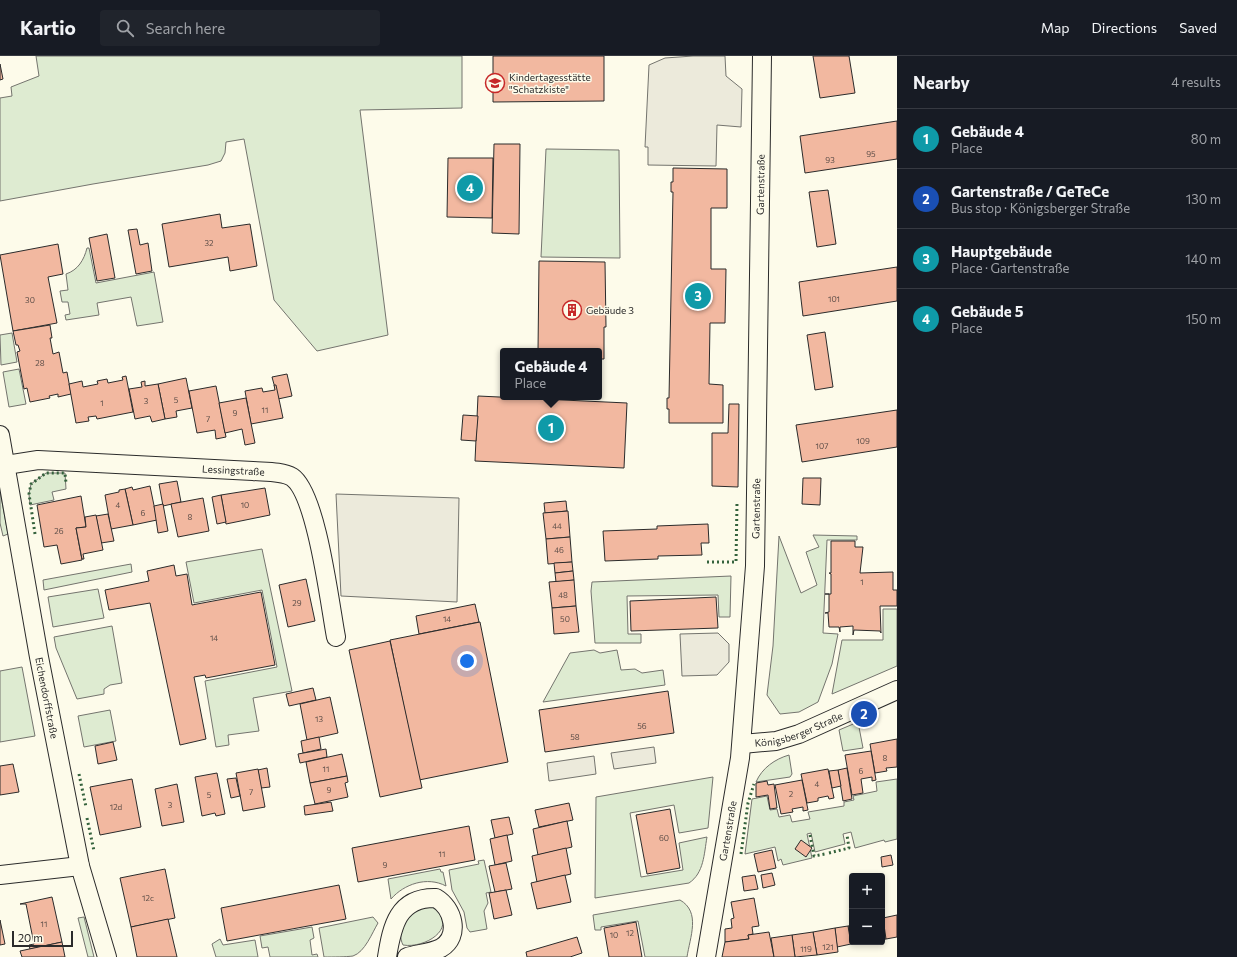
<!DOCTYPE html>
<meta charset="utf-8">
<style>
:root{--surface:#171b24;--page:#20242c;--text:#f1f3f6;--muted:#9ea1a6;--line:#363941;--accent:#db2777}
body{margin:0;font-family:Commissioner,sans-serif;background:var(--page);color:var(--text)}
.controls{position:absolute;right:12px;bottom:12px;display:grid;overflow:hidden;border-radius:4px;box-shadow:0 2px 6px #0003}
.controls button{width:36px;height:36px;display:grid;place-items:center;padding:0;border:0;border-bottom:1px solid var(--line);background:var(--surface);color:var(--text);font:20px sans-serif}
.scale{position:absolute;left:12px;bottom:10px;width:61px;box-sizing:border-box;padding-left:4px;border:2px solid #2b2b2b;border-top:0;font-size:11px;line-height:14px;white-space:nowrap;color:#2b2b2b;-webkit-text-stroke:3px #fdfbea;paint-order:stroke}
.you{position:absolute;left:467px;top:605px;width:14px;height:14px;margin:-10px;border:3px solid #fff;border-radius:50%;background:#1a73e8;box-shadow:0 0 0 6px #1a73e833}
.badge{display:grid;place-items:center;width:26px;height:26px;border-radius:50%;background:var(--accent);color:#fff;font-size:13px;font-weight:700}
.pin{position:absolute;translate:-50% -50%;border:2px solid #fff;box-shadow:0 1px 4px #0006}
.popup{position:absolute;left:500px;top:292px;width:102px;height:52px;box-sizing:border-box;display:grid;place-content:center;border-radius:4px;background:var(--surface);filter:drop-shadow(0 1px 3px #0005);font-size:13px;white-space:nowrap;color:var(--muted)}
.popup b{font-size:15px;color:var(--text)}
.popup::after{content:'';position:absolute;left:50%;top:100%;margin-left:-8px;border:8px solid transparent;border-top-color:var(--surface)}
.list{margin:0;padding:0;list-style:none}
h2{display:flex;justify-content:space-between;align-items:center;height:52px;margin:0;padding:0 16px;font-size:17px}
h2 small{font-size:13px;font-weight:400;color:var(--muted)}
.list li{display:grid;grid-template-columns:26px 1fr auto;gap:12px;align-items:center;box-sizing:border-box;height:60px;padding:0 16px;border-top:1px solid var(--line)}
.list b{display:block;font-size:15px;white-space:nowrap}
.list p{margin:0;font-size:13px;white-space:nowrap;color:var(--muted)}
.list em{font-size:13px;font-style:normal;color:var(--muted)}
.icon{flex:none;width:22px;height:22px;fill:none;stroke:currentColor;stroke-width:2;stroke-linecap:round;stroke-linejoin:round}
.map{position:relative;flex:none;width:897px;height:901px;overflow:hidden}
header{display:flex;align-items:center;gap:24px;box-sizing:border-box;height:56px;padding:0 20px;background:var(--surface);border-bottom:1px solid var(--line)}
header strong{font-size:19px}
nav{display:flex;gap:22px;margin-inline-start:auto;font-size:14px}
.search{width:280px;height:36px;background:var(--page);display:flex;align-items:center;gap:10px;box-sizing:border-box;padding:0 14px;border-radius:4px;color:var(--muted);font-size:15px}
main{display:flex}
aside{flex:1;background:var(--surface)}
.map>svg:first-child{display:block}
.green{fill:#deebd1;stroke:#74746e}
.parking{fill:#eceadb;stroke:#74746e}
.building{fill:#f2b8a0;stroke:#2b2b2b}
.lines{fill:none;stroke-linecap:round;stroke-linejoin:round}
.street-casing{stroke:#2b2b2b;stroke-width:20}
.street{stroke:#fdfbea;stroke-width:18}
.hedge{stroke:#34623c;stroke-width:3;stroke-dasharray:2 3;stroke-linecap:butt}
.labels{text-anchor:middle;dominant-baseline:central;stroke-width:3;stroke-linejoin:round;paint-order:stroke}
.number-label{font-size:8px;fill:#5d4e48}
.poi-label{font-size:10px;fill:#2b2b2b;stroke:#fdfbea;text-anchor:start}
.street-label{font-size:10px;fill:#2b2b2b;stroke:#fdfbea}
</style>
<header>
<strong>Kartio</strong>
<div class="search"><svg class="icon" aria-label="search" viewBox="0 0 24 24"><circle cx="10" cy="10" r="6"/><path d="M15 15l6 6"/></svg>Search here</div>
<nav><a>Map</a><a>Directions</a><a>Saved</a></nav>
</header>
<main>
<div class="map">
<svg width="897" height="901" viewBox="0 0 897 901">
<rect width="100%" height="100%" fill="#fdfbea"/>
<g class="green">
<polygon points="36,0 462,0 462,52 360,54 388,279 317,295 274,244 244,83 226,86 225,97 221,105 208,109 93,128 0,145 0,42 12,40 11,31 39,20"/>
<polygon points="546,93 619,94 620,202 541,201"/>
<path d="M 87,192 L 89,192 L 96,227 L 154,216 L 163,266 L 137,270 L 131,241 L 97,247 L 99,259 L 66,264 L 65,259 L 70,258 L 68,246 L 62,246 L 60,235 L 68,234 L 66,218 C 78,214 84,204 87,192 Z"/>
<polygon points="12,277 17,306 1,309 0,279"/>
<polygon points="19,313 26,348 9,351 3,316"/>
<polygon points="46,417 65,417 66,433 52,436 54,444 30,449 29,438 31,428"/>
<polygon points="0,435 8,478 3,480 0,467"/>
<polygon points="813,479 857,480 857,484 827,484 823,577 838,578 832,608 818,646 799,656 780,658 767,639 773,590 779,480 801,537 817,529 806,496 819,491"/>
<polygon points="262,493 292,635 253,642 259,675 228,679 229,689 216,691 205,625 277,611 262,534 194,547 186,506"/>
<polygon points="131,508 132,516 44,534 43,524"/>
<polygon points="731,520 730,561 719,561 718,539 627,540 628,578 641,578 641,587 595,587 591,535 592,526"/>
<polygon points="98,533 104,562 53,571 48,541"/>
<polygon points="883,553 897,553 897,610 832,638 842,584 883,584"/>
<polygon points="112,570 122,627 110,629 104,633 104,638 77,643 56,592 54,581"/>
<polygon points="594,594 600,597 617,594 621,614 635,613 642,617 663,614 665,629 543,646 570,597"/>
<polygon points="22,611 35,680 0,686 0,615"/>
<polygon points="110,654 116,685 84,691 78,660"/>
<polygon points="858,666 863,692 843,695 839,674"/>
<path d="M 789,699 L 792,718 L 790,721 L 756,726 C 762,712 775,703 789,699 Z"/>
<path d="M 713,721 L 708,772 L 679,777 L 674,749 L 630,757 L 641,821 L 683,814 L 679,787 L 707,781 C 704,798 704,817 689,827 L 595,842 L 596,741 Z"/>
<polygon points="897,723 897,783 885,786 884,784 855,792 851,776 843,778 845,788 815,796 811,777 807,778 812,802 783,809 781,803 778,805 775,791 745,798 752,743 767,740 770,754 777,753 779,761 790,759 792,766 810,763 808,756 844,750 844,746 854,744 853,740 877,735 876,726"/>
<polygon points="484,804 491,836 486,837 488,847 484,855 487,873 470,876 467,872 464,856 452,834 449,814 479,808 478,805"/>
<path d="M 440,813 L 441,816 L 443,816 L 446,830 C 427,820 404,828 391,843 L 388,823 Z"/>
<path d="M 680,844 C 701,856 690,881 687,901 L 645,901 L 638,865 L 601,871 L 601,874 L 595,874 L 593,859 Z"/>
<path d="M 432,851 C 461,871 425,893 403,889 C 396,875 407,863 416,853 Z"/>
<polygon points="84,861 94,901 88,901 78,862"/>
<path d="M 373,861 L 378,867 C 372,877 365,896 353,900 C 346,901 333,901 324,901 L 319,872 Z"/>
<polygon points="312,871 314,882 310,884 312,899 317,898 318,901 270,901 268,891 262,892 260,880"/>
<polygon points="220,883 223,889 255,884 258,901 216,901 212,888"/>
</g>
<g class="parking">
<polygon points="693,0 725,0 726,20 742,33 741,71 717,69 716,110 648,109 648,91 645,91 649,9 665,2"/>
<polygon points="336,438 459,442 457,546 341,540"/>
<polygon points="718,577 729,588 729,606 717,619 682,620 680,578"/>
<polygon points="654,691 656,707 614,713 611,697"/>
<polygon points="594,700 596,718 549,725 547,707"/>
</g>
<g class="building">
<polygon points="493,0 604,0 604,45 493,46"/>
<polygon points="813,0 849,0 855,37 820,42"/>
<polygon points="0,8 3,23 0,24"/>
<polygon points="897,65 897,103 805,117 800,80"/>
<polygon points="494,88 520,88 519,178 492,177"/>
<polygon points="448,102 493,102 492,162 447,161"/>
<polygon points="673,112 727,113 727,152 711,152 711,213 726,213 725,267 710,267 709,328 723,329 723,367 669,367 669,353 667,353 667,342 669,342 673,136 671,136 671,126 673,126"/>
<polygon points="828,134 836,188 817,191 809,136"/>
<polygon points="220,158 222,172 250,168 257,210 230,215 228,201 169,211 162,168"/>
<polygon points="137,173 140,189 148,187 152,215 136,218 128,174"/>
<polygon points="107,178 115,222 97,225 89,182"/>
<polygon points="58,188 63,218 48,221 57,267 13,275 0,199"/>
<polygon points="539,205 605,206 606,271 604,271 604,303 599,303 599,295 538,295"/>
<polygon points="897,211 897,245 803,260 799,226"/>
<polygon points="50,269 52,282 50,282 53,298 59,296 63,317 67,316 71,338 58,341 58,338 49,340 50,342 30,346 27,332 24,333 17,296 20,295 18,289 16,289 13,275"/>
<polygon points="825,276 833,331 815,334 807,279"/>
<polygon points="287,318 292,340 278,343 272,321"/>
<polygon points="126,320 133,356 97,363 96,360 88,361 89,365 76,367 69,328 82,325 83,331 98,328 97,325 107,323 108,327 123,324 122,321"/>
<polygon points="186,322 192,352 176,355 177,361 165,363 158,328"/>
<polygon points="145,325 145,330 158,328 165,363 152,366 150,360 135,363 129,333 142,331 141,326"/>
<polygon points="274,329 276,329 283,362 251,368 245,335 262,332 263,336 275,334"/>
<polygon points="216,330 226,381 216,383 215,374 197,377 189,335"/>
<polygon points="478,340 627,347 624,412 475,405"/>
<polygon points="246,342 255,387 245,389 242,373 225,377 219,347"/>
<polygon points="729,348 739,348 738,431 712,430 712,377 728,377"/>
<polygon points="897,354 897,391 802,406 796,369"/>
<polygon points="463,359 478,360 476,385 461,384"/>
<polygon points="803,422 821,422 820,449 802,448"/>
<polygon points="177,425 181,446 163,450 159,428"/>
<polygon points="150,430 157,464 133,469 125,433 132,431 133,434"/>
<polygon points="265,432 270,459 226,468 221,439"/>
<polygon points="125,433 133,469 111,473 105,439 119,436 119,434"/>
<polygon points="221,439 226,466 217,468 212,441"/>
<polygon points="81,440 86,471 76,472 82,504 61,508 57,489 44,491 37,449"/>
<polygon points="203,442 209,475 178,481 171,448"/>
<polygon points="566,445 567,455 545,457 544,447"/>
<polygon points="163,448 168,475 158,477 154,450"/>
<polygon points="568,455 570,481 546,483 543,457"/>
<polygon points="108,458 114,485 101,487 96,460"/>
<polygon points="96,459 103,494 83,498 84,503 82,503 76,472 86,471 85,461"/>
<polygon points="708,468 709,487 701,487 702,499 658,500 658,503 605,505 603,475 657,473 657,470"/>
<polygon points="570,481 572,506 548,508 546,483"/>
<polygon points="831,485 855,485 855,491 863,491 860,517 893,516 893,534 897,534 897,550 880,550 881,577 880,575 854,574 853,579 853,570 840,571 840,576 839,571 829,571 828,557 825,557 829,556 829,538 825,538 831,538 831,518 829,517 831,517"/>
<polygon points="572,506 573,515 555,517 554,507"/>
<polygon points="174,509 176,520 187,518 192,549 261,536 275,609 206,622 205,619 194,621 206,683 180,689 150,547 109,554 105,534 149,525 147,515"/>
<polygon points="573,515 574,524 556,526 555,517"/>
<polygon points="306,523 315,565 288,571 279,529"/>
<polygon points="574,524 576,550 552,552 549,526"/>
<polygon points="716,541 718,572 631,575 630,545"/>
<polygon points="475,548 479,566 419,578 416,560"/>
<polygon points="576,550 579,576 554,578 552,552"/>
<polygon points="480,566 508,706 419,724 390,584"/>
<polygon points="390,585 422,732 380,741 349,594"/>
<polygon points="313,632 316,644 289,650 286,638"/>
<polygon points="668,635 674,677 545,696 539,654"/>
<polygon points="330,641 338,677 307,684 300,648"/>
<polygon points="319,681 321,693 303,697 301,685"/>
<polygon points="897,683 897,711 886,712 887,715 875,717 870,688"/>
<polygon points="113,686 117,704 98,708 95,690"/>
<polygon points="326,693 327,701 300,707 298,698"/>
<polygon points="871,695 876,724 872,725 872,721 861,723 863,737 852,739 845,699"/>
<polygon points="342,698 347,720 310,727 306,706"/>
<polygon points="13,708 19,736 0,739 0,710"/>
<polygon points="267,712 270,731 261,732 258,714"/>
<polygon points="847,712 852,743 843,745 838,714"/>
<polygon points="258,713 265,751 243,755 236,717"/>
<polygon points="828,713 834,742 829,743 828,740 818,742 818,745 807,747 801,718"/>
<polygon points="838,714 841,730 832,732 829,715"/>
<polygon points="217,717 225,758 216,760 215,757 202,760 195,721"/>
<polygon points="347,720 348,726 345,727 348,741 315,748 310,727"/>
<polygon points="236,722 240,740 231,742 227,723"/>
<polygon points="132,723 141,771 100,779 90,731"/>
<polygon points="802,724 808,754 803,755 803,751 792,753 793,756 781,758 775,729"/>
<polygon points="767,725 768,729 774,728 777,752 770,753 768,739 756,741 756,727"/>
<polygon points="177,728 184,766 162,770 155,733"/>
<polygon points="331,746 333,755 305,759 304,750"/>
<polygon points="569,747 573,764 539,771 535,754"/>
<polygon points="670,753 680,812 647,818 636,759"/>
<polygon points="509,761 513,778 495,782 491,764"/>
<polygon points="567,765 572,791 538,799 533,773"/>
<polygon points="469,770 475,804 358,826 352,792"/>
<polygon points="507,779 512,805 495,809 490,783"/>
<polygon points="801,784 812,792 806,801 795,793"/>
<polygon points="566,792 571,818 537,826 532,800"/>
<polygon points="772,794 776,812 758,816 754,798"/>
<polygon points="891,799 893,809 882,811 881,801"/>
<polygon points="506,807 512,833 495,836 489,810"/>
<polygon points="165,813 175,862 131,871 120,822"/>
<polygon points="772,817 775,829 763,832 761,819"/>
<polygon points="565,819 571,846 537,853 531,827"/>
<polygon points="755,819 758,833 744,835 742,821"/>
<polygon points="339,829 346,863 227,885 221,852"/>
<polygon points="506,834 512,859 494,863 489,837"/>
<polygon points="52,841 62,886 30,893 29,889 34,888 26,848 20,848"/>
<polygon points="754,842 759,870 752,871 753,878 748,879 749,883 725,886 725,873 732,872 731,863 734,862 731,846"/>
<polygon points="882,857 886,883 882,884"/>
<polygon points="897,859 897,881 886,883 883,862"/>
<polygon points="168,863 177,901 137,901 131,871"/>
<polygon points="0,864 5,888 0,889"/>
<polygon points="636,866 642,901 609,901 604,872"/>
<polygon points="852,869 852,886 864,886 851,888 848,870"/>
<polygon points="848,870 851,888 837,891 835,872"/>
<polygon points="835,872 838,896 817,899 813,876"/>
<polygon points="769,876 774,901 722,901 725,886 749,883 748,879"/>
<polygon points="813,876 817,899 795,901 792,879"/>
<polygon points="792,879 795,901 774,901 771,882"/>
<polygon points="577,881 582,897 570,901 527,901 526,896"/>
<polygon points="62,886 65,901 22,901 20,895"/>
</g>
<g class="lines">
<defs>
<g id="street">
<path id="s1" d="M 0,379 L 39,601 L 80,810 L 107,901"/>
<path id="s2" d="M 6,409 L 38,404 L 253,415 C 264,416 282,415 292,421 C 317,438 330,550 336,581"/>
<path id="s3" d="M 742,688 L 776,685 L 799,678 L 897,634"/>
<polyline points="0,819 80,810"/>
<path d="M 387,901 C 392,870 398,841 436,842 C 453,852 461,880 441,892 C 431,897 417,898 407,901"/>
<path id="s4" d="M 706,901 L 740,702 L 755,510 L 762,0"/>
</g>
</defs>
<use href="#street" class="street-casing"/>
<use href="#street" class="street"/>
<g class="hedge">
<polyline points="35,478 29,438 31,428 46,417 65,417 66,427"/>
<polyline points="707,506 736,506 737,446"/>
<polyline points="79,718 86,751"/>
<polyline points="87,762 94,795"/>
<polyline points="810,779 814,800 825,798"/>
<polyline points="829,797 849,792 847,779"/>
<polyline points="741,798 748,747 754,728"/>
</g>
</g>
<defs>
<symbol id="school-ring" viewBox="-11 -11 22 22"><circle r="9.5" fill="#fdfbea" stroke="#c62828" stroke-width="1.5"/><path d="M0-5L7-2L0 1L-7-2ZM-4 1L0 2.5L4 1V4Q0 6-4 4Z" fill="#c62828"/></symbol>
<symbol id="building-ring" viewBox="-11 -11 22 22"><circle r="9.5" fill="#fdfbea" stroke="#c62828" stroke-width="1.5"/><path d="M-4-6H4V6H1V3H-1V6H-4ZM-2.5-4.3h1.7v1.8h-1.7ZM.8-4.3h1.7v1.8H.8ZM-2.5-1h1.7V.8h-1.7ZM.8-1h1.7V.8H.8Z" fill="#c62828"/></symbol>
</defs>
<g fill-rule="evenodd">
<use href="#school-ring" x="484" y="16" width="22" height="22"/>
<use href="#building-ring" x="561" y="243" width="22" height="22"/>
</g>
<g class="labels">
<g class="number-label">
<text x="871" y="98">95</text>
<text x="830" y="104">93</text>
<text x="209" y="187">32</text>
<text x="834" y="243">101</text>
<text x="30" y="244">30</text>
<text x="40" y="307">28</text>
<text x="176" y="344">5</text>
<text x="146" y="345">3</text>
<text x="102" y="347">1</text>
<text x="265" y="354">11</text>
<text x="235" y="357">9</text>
<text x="208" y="363">7</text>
<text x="863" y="385">109</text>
<text x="822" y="390">107</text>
<text x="118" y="449">4</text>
<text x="245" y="449">10</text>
<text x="143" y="457">6</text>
<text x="190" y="461">8</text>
<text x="557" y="470">44</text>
<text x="59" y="475">26</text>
<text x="559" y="494">46</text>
<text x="862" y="526">1</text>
<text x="563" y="539">48</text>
<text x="297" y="547">29</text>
<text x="447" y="563">14</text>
<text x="565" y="563">50</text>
<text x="214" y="582">14</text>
<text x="319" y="663">13</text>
<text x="642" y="670">56</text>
<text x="575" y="681">58</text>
<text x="885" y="702">8</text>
<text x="326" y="713">11</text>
<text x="861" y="715">6</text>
<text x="817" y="728">4</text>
<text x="329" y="734">9</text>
<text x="251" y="736">7</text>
<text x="791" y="738">2</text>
<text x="209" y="739">5</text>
<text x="170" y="749">3</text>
<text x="116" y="751">12d</text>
<text x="664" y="782">60</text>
<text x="442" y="798">11</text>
<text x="385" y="809">9</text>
<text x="148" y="842">12c</text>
<text x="44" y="868">11</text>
<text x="630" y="877">12</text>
<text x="614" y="879">10</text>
<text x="828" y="891">121</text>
<text x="806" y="893">119</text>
</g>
<g class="poi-label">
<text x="509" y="21">Kindertagesstätte<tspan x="509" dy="12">"Schatzkiste"</tspan></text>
<text x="586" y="254">Gebäude 3</text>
</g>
<g class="street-label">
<text stroke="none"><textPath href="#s4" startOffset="776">Gartenstraße</textPath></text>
<text stroke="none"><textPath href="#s2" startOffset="228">Lessingstraße</textPath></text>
<text stroke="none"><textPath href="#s4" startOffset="452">Gartenstraße</textPath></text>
<text stroke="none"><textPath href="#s1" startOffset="267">Eichendorffstraße</textPath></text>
<text stroke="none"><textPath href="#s3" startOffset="59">Königsberger Straße</textPath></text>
<text stroke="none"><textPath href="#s4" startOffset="128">Gartenstraße</textPath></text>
</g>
</g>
</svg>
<div class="controls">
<button>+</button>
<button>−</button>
</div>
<div class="scale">20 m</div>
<div class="you"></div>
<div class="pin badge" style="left:551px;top:372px;background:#0f9aa8">1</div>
<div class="popup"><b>Gebäude 4</b>Place</div>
<div class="pin badge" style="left:864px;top:658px;background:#1a4fb4">2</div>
<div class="pin badge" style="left:698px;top:240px;background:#0f9aa8">3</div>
<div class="pin badge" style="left:470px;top:132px;background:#0f9aa8">4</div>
</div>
<aside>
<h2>Nearby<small>4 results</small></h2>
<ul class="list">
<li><span class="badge" style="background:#0f9aa8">1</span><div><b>Gebäude 4</b><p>Place</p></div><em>80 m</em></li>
<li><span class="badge" style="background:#1a4fb4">2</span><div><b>Gartenstraße / GeTeCe</b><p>Bus stop · Königsberger Straße</p></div><em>130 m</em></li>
<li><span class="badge" style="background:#0f9aa8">3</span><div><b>Hauptgebäude</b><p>Place · Gartenstraße</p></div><em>140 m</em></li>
<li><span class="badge" style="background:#0f9aa8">4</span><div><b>Gebäude 5</b><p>Place</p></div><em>150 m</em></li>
</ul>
</aside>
</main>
